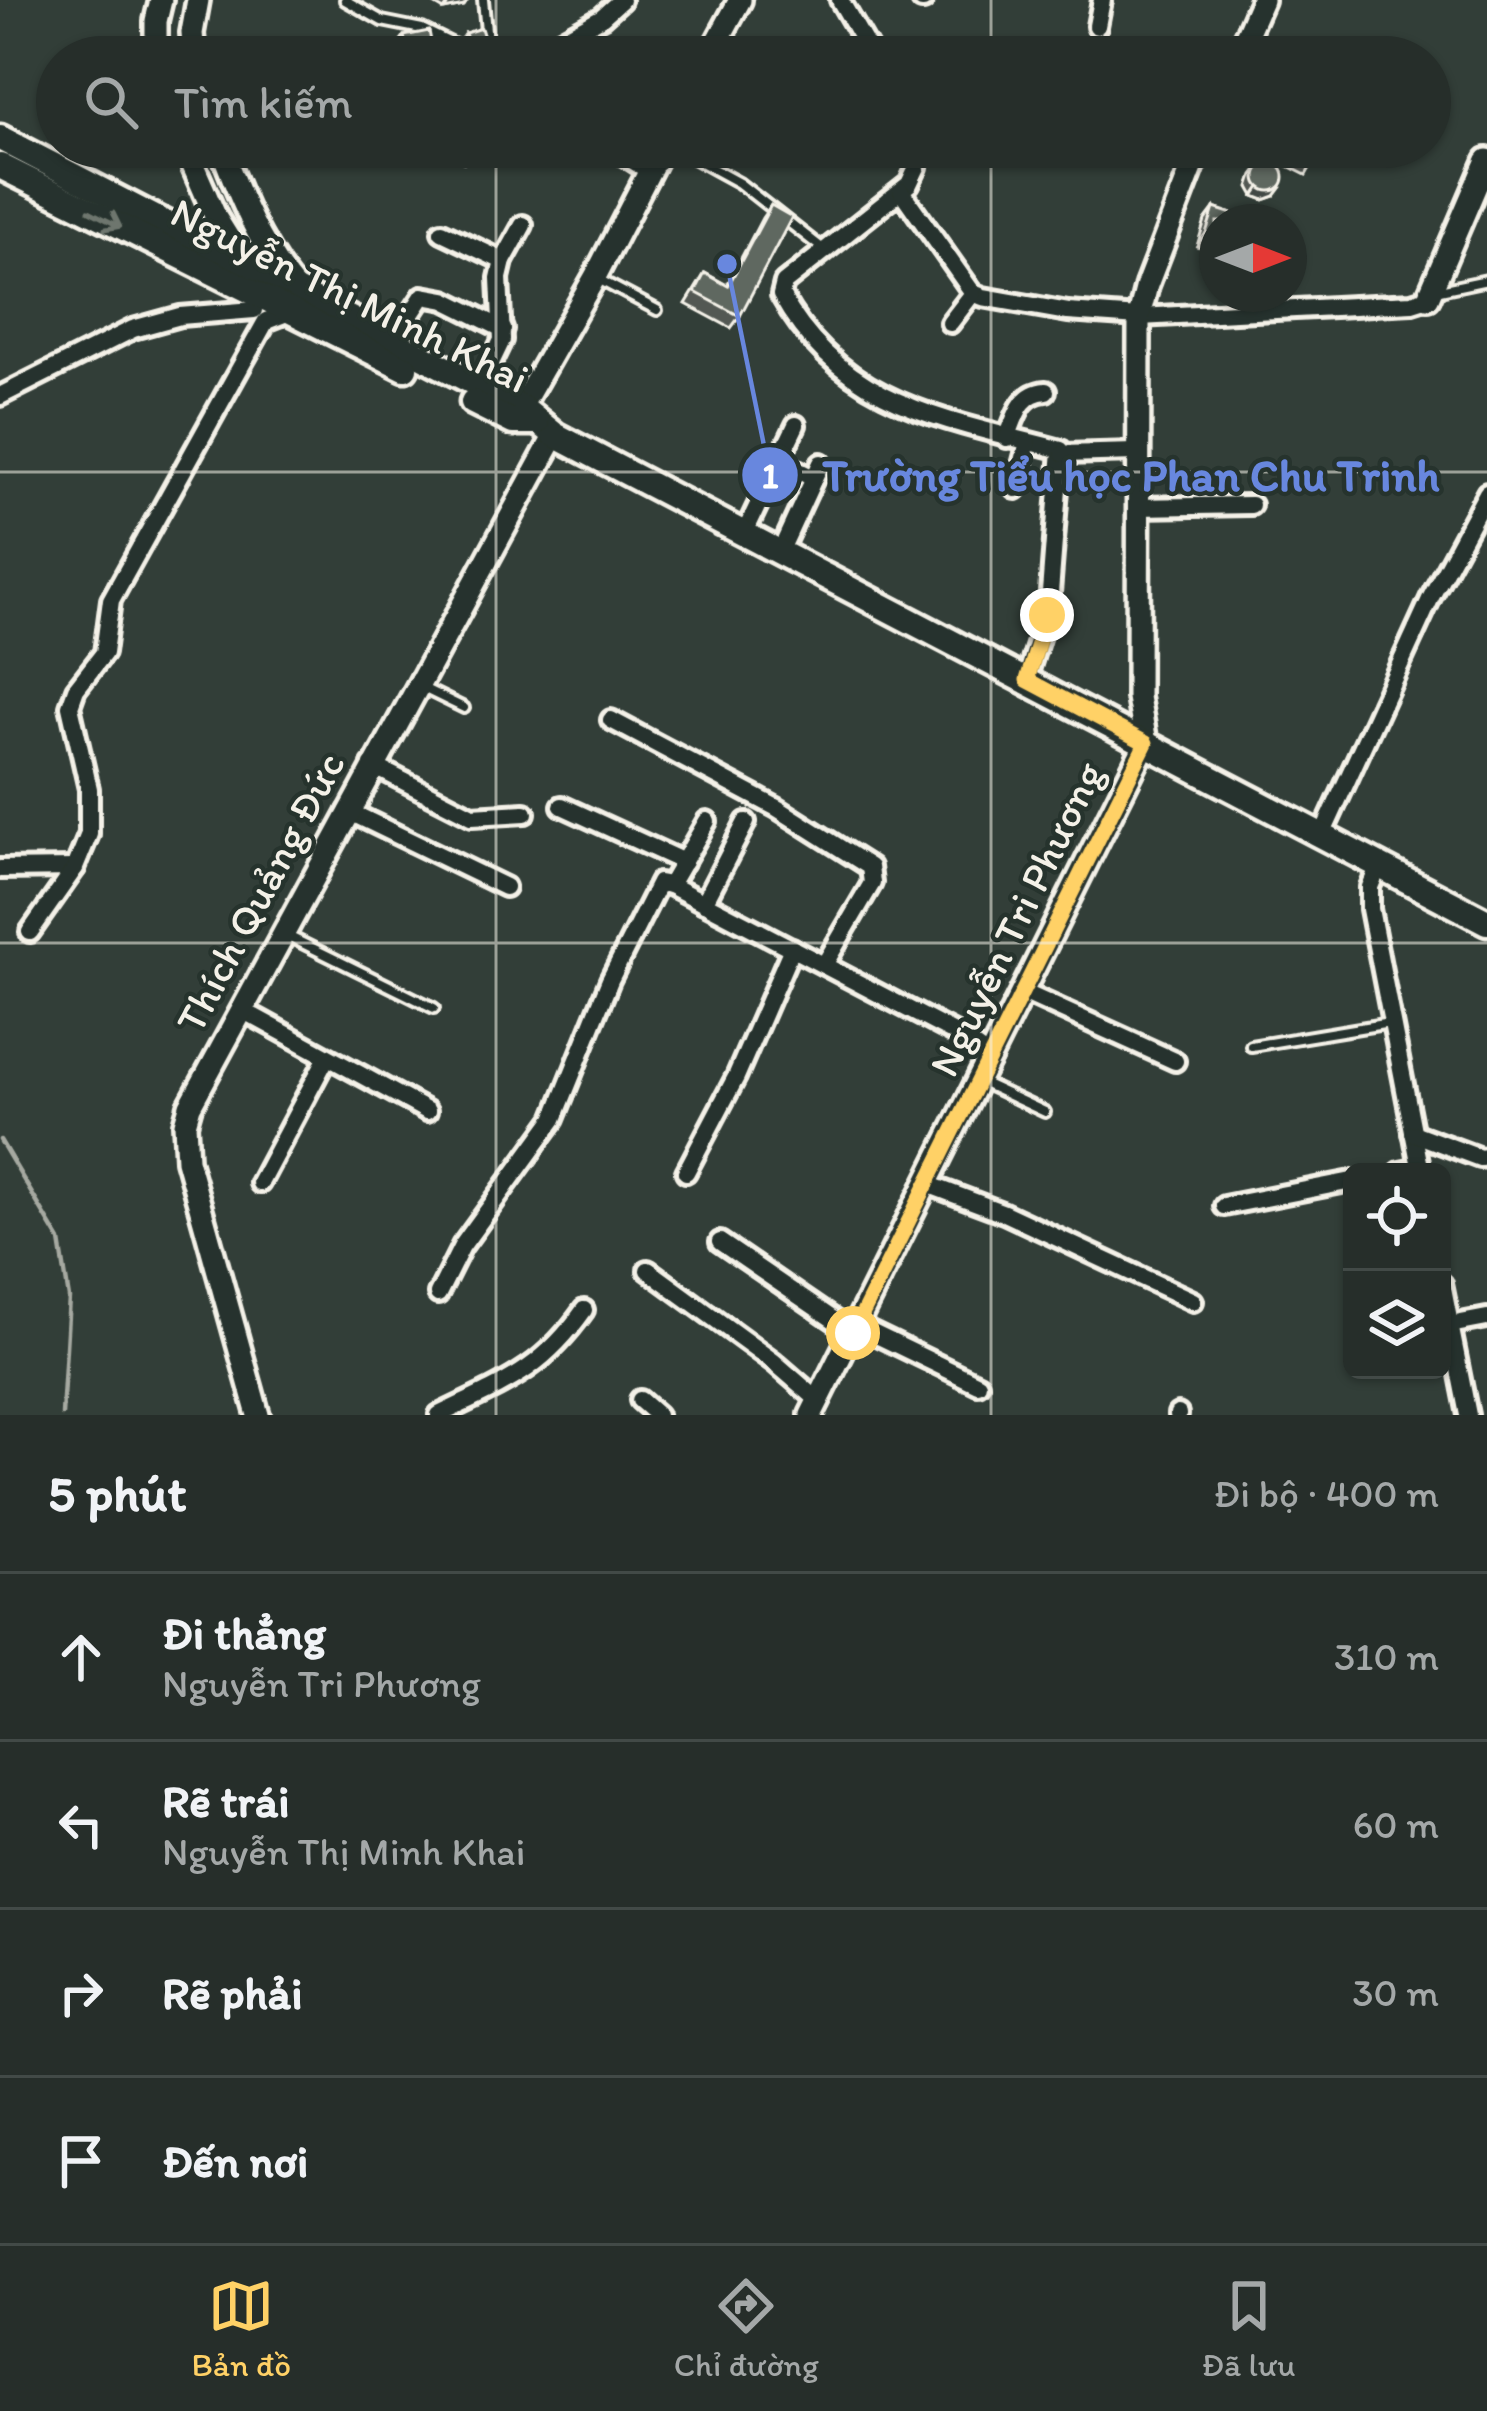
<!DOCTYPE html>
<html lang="vi">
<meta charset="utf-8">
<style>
:root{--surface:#262e2a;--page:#2e3632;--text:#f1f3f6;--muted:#a4a8a8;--line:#424a47;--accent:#ffd166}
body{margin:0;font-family:Itim,sans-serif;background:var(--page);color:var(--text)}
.controls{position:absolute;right:36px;bottom:36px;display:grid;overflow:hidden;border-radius:18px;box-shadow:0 3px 9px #0004}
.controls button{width:108px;height:108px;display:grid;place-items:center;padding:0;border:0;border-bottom:3px solid var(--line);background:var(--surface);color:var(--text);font:60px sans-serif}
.compass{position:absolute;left:1199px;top:204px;width:108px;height:108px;border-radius:50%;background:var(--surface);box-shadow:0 3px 9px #0004;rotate:90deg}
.stop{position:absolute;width:36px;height:36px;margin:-27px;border:9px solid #ffd166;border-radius:50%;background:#fff}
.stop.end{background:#ffd166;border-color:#fff;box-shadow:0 3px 12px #0008}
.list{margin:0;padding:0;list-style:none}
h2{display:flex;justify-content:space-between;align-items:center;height:156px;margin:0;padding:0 48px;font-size:51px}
h2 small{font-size:39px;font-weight:400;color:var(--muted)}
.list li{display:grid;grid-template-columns:78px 1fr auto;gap:36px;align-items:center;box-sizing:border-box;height:168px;padding:0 48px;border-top:3px solid var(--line)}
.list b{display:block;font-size:45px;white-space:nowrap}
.list p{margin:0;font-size:39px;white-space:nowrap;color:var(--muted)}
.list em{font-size:39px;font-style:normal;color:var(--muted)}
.icon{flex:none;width:66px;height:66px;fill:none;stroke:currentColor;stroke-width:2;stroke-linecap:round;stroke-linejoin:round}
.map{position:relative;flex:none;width:1487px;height:1415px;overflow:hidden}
.search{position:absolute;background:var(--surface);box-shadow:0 3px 9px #0004;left:36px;right:36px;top:36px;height:132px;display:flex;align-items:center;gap:30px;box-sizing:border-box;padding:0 42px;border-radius:66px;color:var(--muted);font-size:45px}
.sheet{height:828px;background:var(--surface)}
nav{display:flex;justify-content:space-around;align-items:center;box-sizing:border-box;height:168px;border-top:3px solid var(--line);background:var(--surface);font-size:33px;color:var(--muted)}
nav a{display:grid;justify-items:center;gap:6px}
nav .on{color:var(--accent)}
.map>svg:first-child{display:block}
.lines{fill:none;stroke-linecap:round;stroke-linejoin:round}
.stream{stroke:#a6a9a1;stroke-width:4.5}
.service-casing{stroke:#f4f1e8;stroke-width:16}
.minor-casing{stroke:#f4f1e8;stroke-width:26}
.tertiary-casing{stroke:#f4f1e8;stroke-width:30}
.secondary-casing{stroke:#f4f1e8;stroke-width:33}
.service{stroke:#26332d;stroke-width:8}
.minor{stroke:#26332d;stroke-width:16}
.tertiary{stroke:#26332d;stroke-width:21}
.secondary{stroke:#26332d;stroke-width:24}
.wall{fill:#525953;stroke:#f4f1e8;stroke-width:3}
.shaded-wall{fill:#424944;stroke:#f4f1e8;stroke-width:3}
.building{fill:#5f6861;stroke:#f4f1e8;stroke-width:3}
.oneway{stroke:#6e766e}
.route{stroke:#ffd166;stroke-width:15}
.grid{fill:none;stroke:#f4f1e8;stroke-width:3;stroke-opacity:0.55}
.labels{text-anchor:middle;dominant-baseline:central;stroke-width:9;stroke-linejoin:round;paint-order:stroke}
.street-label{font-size:42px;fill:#f4f1e8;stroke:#26332d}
.leader{fill:none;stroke:#6887de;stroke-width:4.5}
.callout-dot{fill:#6887de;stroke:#26332d;stroke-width:4.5}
.mark-label{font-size:36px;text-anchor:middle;font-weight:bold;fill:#fff}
.callout-label{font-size:45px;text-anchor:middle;font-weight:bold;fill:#6887de;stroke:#26332d;stroke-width:9;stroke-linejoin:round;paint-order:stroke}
</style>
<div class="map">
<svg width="1487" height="1415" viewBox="0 0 1487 1415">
<rect width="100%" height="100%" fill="#323e38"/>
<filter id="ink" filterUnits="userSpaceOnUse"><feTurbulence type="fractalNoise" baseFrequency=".00833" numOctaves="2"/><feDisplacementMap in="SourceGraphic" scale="24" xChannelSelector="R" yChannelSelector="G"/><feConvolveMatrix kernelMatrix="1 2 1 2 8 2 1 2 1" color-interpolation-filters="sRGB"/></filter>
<g filter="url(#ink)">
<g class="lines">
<polyline class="stream" points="0,1140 60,1241 69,1298 62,1415"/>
<defs>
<g id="service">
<polyline points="345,0 382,21 422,29 463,49"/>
<polyline points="483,0 487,41 483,51"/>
<polyline points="433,37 438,57"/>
<polyline points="463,147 465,156"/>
<polyline points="673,147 739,183 823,249"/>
<polyline points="600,280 657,310"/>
<polyline points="1435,291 1487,280"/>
<polyline points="423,688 464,708"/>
<polyline points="284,934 434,1008"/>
<polyline points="1251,1046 1390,1023"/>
<polyline points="981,1082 1045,1112"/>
</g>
<g id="minor">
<polyline points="840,0 873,57"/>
<polyline points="922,0 923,0"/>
<polyline points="1097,26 1102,0"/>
<polyline points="558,57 561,40 602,17 621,0"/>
<polyline points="611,147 649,171"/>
<path d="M 918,147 L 917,167 L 909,184 L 784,283 L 781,295 C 842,407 949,420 1061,450 L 1049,606 L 1026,680"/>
<polyline points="901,191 973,293 983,297 1068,312 1139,317 1412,303 1428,298"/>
<polyline points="442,232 503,261"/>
<polyline points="950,323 973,293"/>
<polyline points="392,343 423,296 445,300 503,329"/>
<polyline points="479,388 502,340 499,278 503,261 523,225"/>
<polyline points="0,396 133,329 180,316 254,310"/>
<path d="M 1007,438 C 1016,416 1020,393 1046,391"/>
<polyline points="1063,454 1136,452"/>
<polyline points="777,460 813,478"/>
<polyline points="1016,489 1028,442"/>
<polyline points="1137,507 1251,505"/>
<polyline points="745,532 796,425"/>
<polyline points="781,550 821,463"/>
<polyline points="611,720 777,808 870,867 872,883 824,965"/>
<polyline points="372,765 472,816 525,813"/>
<polyline points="562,806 684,862"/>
<polyline points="348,811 505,887"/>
<polyline points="1322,835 1431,597 1487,493"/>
<polyline points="1379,865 1370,887 1370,909 1421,1172"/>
<polyline points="0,869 75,868"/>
<polyline points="670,885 707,821"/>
<polyline points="704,903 746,822"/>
<polyline points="30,932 75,868 89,834 89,789 70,706 76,689 104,653 111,600 266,321 292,311"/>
<polyline points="1023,992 1175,1061"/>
<polyline points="242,1010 427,1111"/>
<polyline points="1413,1133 1480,1158 1487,1157"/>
<polyline points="686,1172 736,1077 792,948"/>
<polyline points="1400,1172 1420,1168"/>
<polyline points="260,1183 327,1057"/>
<polyline points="927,1184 1004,1213 1193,1301"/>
<polyline points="1224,1206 1352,1181"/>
<polyline points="720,1242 853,1333"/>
<polyline points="648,1270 774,1362 819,1401"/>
<polyline points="1442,1284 1468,1415"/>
<polyline points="438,1294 462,1246 554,1119 610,980 659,883 670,885 958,1035 991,1059"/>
<polyline points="856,1325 978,1384"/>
<polyline points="1450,1325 1487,1318"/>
<polyline points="640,1400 657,1415"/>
<polyline points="1178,1414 1178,1415"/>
<path d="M 439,1415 C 504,1383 541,1371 584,1310"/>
</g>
<g id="tertiary">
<polyline points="156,57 156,21 161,0"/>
<polyline points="194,57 192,33 198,0"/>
<polyline points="709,57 740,0"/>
<polyline points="1237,57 1262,0"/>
<polyline points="185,147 216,218 247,268"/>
<path d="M 221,147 C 240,199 260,246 295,289"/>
<polyline points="1428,298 1487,160"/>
<polyline points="513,421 595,277 662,147"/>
<polyline points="258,1415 187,1160 185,1124 190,1106 555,435"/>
<polyline points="811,1415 1146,743 1138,697 1139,317 1147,285 1200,147"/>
</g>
<g id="secondary">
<polyline points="0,138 521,407 555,435 1487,922"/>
<polyline points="0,166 405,368"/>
<polyline points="473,402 513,422 537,422"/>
</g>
</defs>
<use href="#service" class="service-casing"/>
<use href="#minor" class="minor-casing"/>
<use href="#tertiary" class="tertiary-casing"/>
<use href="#secondary" class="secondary-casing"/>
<use href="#service" class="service"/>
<use href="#minor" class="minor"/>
<use href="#tertiary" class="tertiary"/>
<use href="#secondary" class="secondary"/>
</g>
<g class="wall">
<polygon points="427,0 468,0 464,6 444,10"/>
<polygon points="465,33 490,57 448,57"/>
<polygon points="404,36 434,57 389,57"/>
<polygon points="1295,147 1322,147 1306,175 1286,165"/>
<polygon points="1259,167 1275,196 1264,200 1254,196 1249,187 1253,175"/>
<polygon points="771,205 740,316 731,328 686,304 705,273 727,285 762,218"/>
<polygon points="1214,208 1217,222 1217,252 1197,246 1205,220"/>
</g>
<g class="shaded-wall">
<polygon points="451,0 468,0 464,6 444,10"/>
<polygon points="1260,187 1281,188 1275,196 1264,200 1254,196"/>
<polygon points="1206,233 1217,237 1217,252 1197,246"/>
</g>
<g class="building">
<polygon points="481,28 490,57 472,57 465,33"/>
<polygon points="429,31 434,57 409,57 404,36"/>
<polygon points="360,40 366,57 334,57 341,55 339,47"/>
<polygon points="1297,147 1322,147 1312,167 1292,157"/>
<circle cx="1270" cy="177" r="14"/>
<polygon points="771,205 792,217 740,316 695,292 705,273 728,286"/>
<polygon points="1214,208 1257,222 1217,222 1217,237 1206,233"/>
</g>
<defs><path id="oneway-shaft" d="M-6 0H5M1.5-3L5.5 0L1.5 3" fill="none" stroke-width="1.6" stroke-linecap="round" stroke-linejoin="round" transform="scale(3)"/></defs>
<use class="oneway" href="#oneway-shaft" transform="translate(105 219) rotate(27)"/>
</g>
<g class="lines" filter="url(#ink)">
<polyline class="route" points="853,1333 1146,743 1027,680 1047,615"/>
</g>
<path class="grid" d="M 496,0 L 496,57M 991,0 L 991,57M 496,147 L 496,1415M 991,147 L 991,1415M 0,472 L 1487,472M 0,943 L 1487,943"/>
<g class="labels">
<g class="street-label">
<text transform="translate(350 295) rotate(26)">Nguyễn Thị Minh Khai</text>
<text transform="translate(260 892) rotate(-62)">Thích Quảng Đức</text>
<text transform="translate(1016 919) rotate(-64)">Nguyễn Tri Phương</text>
</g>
</g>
<path class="leader" d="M727 264L770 475"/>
<g class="callout-dot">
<circle cx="727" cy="264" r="12"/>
<circle cx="770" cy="475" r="30"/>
</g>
<g class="mark-label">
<text x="770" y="488">1</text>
</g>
<g class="callout-label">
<text x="1131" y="491">Trường Tiểu học Phan Chu Trinh</text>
</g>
</svg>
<div class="controls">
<button><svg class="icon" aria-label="locate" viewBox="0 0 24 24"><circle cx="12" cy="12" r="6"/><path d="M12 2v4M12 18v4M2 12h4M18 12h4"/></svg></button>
<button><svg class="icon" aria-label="layers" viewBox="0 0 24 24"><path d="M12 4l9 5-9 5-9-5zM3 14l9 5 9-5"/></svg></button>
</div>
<svg class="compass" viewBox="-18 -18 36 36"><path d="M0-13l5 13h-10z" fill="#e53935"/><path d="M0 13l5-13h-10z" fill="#a4a8a8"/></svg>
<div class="stop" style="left:853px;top:1333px"></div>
<div class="stop end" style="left:1047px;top:615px"></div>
<div class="search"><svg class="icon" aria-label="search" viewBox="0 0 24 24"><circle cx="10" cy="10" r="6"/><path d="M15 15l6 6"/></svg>Tìm kiếm</div>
</div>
<section class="sheet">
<h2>5 phút<small>Đi bộ · 400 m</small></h2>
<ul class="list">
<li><svg class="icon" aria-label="ahead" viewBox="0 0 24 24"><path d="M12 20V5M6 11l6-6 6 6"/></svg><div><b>Đi thẳng</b><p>Nguyễn Tri Phương</p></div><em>310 m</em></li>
<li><svg class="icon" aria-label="left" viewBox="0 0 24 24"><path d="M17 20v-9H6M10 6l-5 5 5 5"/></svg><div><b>Rẽ trái</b><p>Nguyễn Thị Minh Khai</p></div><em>60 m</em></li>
<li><svg class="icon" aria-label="right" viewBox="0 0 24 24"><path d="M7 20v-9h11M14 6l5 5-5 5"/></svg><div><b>Rẽ phải</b></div><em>30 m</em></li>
<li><svg class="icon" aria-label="arrive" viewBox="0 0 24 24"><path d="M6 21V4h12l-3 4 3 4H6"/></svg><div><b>Đến nơi</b></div></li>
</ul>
</section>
<nav>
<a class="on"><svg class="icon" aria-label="map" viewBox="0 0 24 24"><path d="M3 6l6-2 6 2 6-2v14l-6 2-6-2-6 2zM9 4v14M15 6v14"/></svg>Bản đồ</a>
<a><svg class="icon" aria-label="directions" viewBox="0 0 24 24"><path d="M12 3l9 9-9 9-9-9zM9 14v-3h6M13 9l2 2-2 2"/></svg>Chỉ đường</a>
<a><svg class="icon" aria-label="saved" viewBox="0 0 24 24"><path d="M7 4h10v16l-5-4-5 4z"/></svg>Đã lưu</a>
</nav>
